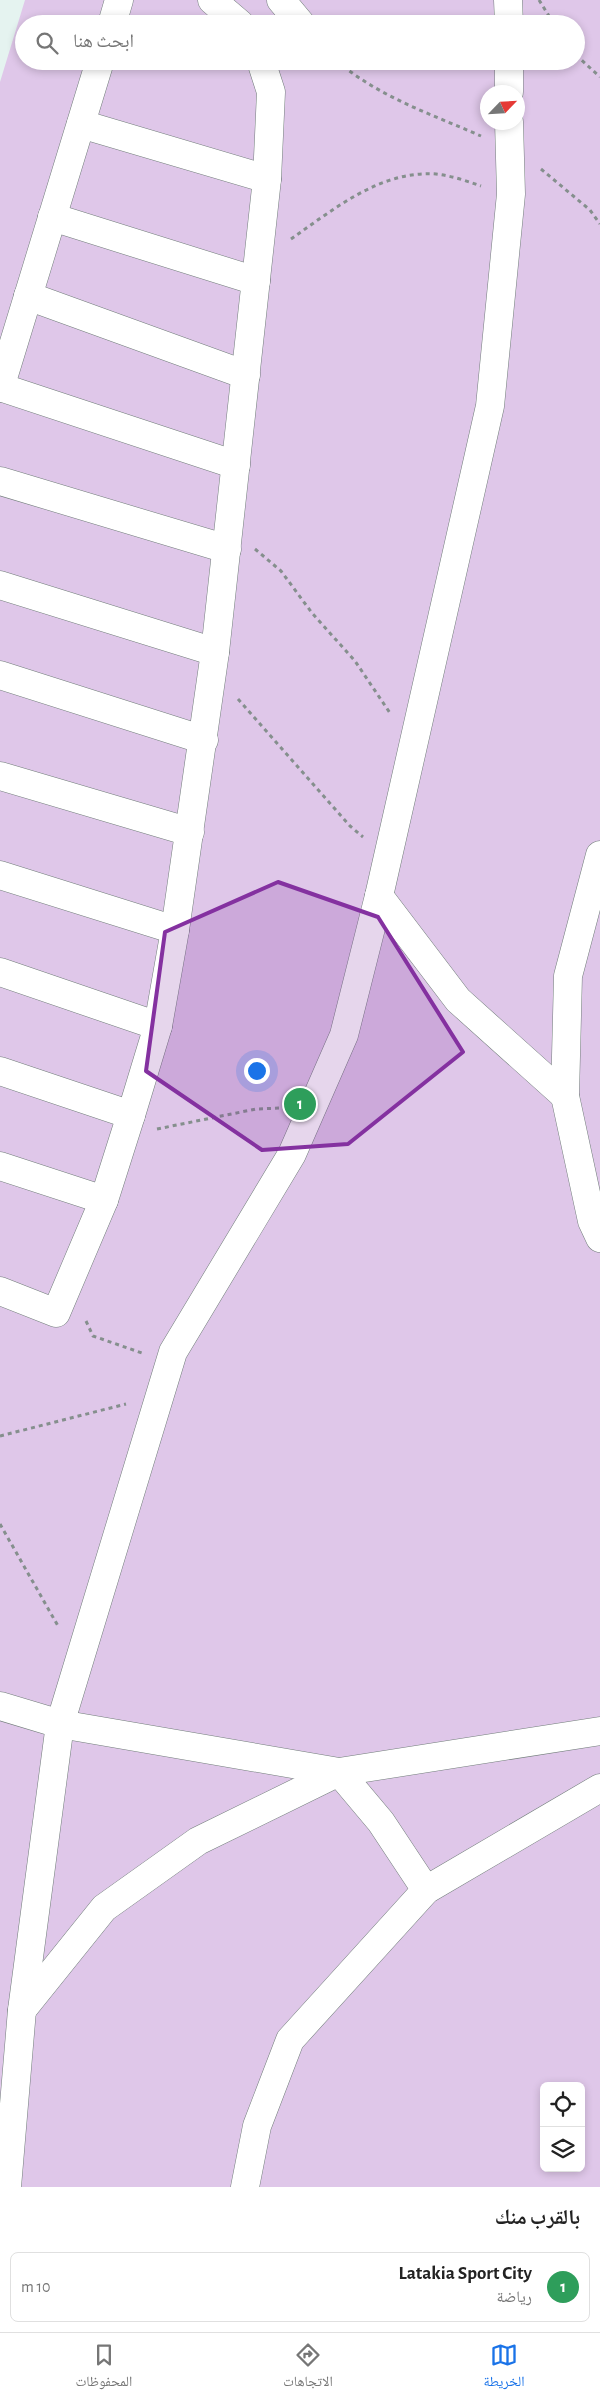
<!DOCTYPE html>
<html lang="ar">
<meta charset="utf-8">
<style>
:root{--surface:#fff;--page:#f6f6f6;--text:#222;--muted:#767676;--line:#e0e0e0;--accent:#1a73e8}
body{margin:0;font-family:"Alegreya Sans","Noto Naskh Arabic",sans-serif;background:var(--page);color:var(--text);direction:rtl}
.controls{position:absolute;right:15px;bottom:15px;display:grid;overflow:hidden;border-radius:8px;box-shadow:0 2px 8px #0003}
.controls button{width:45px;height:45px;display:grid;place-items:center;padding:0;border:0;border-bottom:1px solid var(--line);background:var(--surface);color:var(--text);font:25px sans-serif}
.compass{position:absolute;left:480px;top:85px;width:45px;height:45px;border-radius:50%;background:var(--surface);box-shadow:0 2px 8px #0003;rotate:65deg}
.you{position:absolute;left:256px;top:1070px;width:18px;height:18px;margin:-12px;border:4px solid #fff;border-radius:50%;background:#1a73e8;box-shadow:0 0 0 8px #1a73e833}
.badge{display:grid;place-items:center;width:32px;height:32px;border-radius:50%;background:var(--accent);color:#fff;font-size:16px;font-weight:700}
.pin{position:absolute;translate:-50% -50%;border:2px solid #fff;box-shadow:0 1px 5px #0006}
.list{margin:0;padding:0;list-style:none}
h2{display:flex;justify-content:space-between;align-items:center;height:65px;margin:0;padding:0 20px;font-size:21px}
h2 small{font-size:16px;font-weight:400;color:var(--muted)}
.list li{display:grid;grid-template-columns:32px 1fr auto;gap:15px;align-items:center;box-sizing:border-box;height:70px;margin:0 10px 10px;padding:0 10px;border:1px solid var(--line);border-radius:8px}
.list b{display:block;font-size:19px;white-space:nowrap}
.list p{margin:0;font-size:16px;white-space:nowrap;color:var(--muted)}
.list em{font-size:16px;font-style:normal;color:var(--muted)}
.icon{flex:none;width:28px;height:28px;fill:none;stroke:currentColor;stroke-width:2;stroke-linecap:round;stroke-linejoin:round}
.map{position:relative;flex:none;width:600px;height:2187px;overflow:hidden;direction:ltr}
.search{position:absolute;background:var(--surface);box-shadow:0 2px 8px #0003;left:15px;right:15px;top:15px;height:55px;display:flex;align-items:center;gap:12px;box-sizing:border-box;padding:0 18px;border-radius:28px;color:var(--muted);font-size:19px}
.sheet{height:145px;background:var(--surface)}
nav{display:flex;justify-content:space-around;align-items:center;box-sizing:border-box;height:70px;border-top:1px solid var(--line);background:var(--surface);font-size:14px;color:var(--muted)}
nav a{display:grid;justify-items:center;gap:2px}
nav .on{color:var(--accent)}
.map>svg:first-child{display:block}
.green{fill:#dfc7e9;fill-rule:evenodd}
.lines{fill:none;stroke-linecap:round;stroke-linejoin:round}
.minor-casing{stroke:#727e7b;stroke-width:29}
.path{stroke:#858f8d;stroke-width:3;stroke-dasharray:4 4;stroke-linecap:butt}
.minor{stroke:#fff;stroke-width:28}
.marked{fill:#8431a0;fill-opacity:0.2;stroke:#8431a0;stroke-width:4;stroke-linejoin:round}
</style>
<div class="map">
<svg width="600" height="2187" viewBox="0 0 600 2187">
<rect width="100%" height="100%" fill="#e5f3f0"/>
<path class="green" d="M 25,0 L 600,0 L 600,2187 L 0,2187 L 0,82 ZM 24,24 L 576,24 L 576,61 L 24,61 ZM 488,92 L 518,92 L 518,122 L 488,122 ZM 544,2086 L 581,2086 L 581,2168 L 544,2168 Z"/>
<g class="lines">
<defs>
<g id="minor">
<polyline points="212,0 240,24"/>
<polyline points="281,0 301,24"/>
<polyline points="508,0 509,24"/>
<polyline points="112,24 119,0"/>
<polyline points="509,61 509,92"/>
<polyline points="81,124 267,179"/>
<polyline points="52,217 256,281"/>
<polyline points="28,296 246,375"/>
<polyline points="0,387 236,465"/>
<polyline points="0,388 100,61"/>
<polyline points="0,481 227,549"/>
<polyline points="0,585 215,652"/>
<polyline points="0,675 204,740"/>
<polyline points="0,776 190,832"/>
<polyline points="600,855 568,976 565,1096 592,1221 600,1238"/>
<polyline points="0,875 175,930"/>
<polyline points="379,896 458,1000 565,1096"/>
<polyline points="0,972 158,1026"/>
<polyline points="0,1071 131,1115"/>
<polyline points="0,1166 104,1200"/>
<polyline points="0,1291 56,1313 104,1200 131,1115 158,1026 175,930 215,652 267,179 271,92 261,61"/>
<polyline points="0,1706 60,1724 339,1772 600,1731"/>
<polyline points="22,2010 104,1908 198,1841 339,1772 381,1822 426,1890"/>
<polyline points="7,2187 22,2010 60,1724 173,1352 292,1154 344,1035 379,896 490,406 511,194 509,122"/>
<polyline points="245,2187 257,2126 290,2040 426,1890 600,1788"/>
</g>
</defs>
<use href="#minor" class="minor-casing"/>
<g class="path">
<polyline points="539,0 554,24"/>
<polyline points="576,55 600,77"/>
<path d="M 337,61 C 379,97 431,114 481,136"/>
<polyline points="541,169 590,210 600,224"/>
<path d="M 291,239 C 334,209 381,170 436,174 C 452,176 467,181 481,186"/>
<polyline points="255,549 281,571 312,613 355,661 390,713"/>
<polyline points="238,699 350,826 363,837"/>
<polyline points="157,1129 256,1109 281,1108"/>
<polyline points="86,1321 93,1336 142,1353"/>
<polyline points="0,1436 126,1404"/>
<polyline points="0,1524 58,1626"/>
</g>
<use href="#minor" class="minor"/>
</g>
<path class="marked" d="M 278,882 L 378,917 L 463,1052 L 348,1144 L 262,1150 L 146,1071 L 165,932 Z"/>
</svg>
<div class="controls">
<button><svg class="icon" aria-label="locate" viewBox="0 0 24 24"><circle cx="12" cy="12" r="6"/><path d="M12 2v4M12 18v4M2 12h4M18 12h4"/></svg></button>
<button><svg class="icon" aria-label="layers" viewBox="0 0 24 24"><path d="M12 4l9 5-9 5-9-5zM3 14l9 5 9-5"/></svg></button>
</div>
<svg class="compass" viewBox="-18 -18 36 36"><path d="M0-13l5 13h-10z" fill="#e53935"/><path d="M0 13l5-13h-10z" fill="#767676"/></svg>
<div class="you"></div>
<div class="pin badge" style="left:300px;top:1104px;background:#2e9e5b">1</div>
<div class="search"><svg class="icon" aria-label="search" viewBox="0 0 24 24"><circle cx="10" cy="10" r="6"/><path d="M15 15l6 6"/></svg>ابحث هنا</div>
</div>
<section class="sheet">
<h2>بالقرب منك<small></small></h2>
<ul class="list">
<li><span class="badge" style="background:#2e9e5b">1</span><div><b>Latakia Sport City</b><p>رياضة</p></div><em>10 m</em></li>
</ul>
</section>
<nav>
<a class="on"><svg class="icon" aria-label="map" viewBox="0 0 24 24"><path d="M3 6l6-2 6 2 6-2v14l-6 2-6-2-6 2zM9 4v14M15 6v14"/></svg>الخريطة</a>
<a><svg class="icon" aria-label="directions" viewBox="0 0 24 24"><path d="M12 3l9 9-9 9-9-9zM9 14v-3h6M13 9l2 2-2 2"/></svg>الاتجاهات</a>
<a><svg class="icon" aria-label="saved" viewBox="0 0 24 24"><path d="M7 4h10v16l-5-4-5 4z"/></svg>المحفوظات</a>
</nav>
